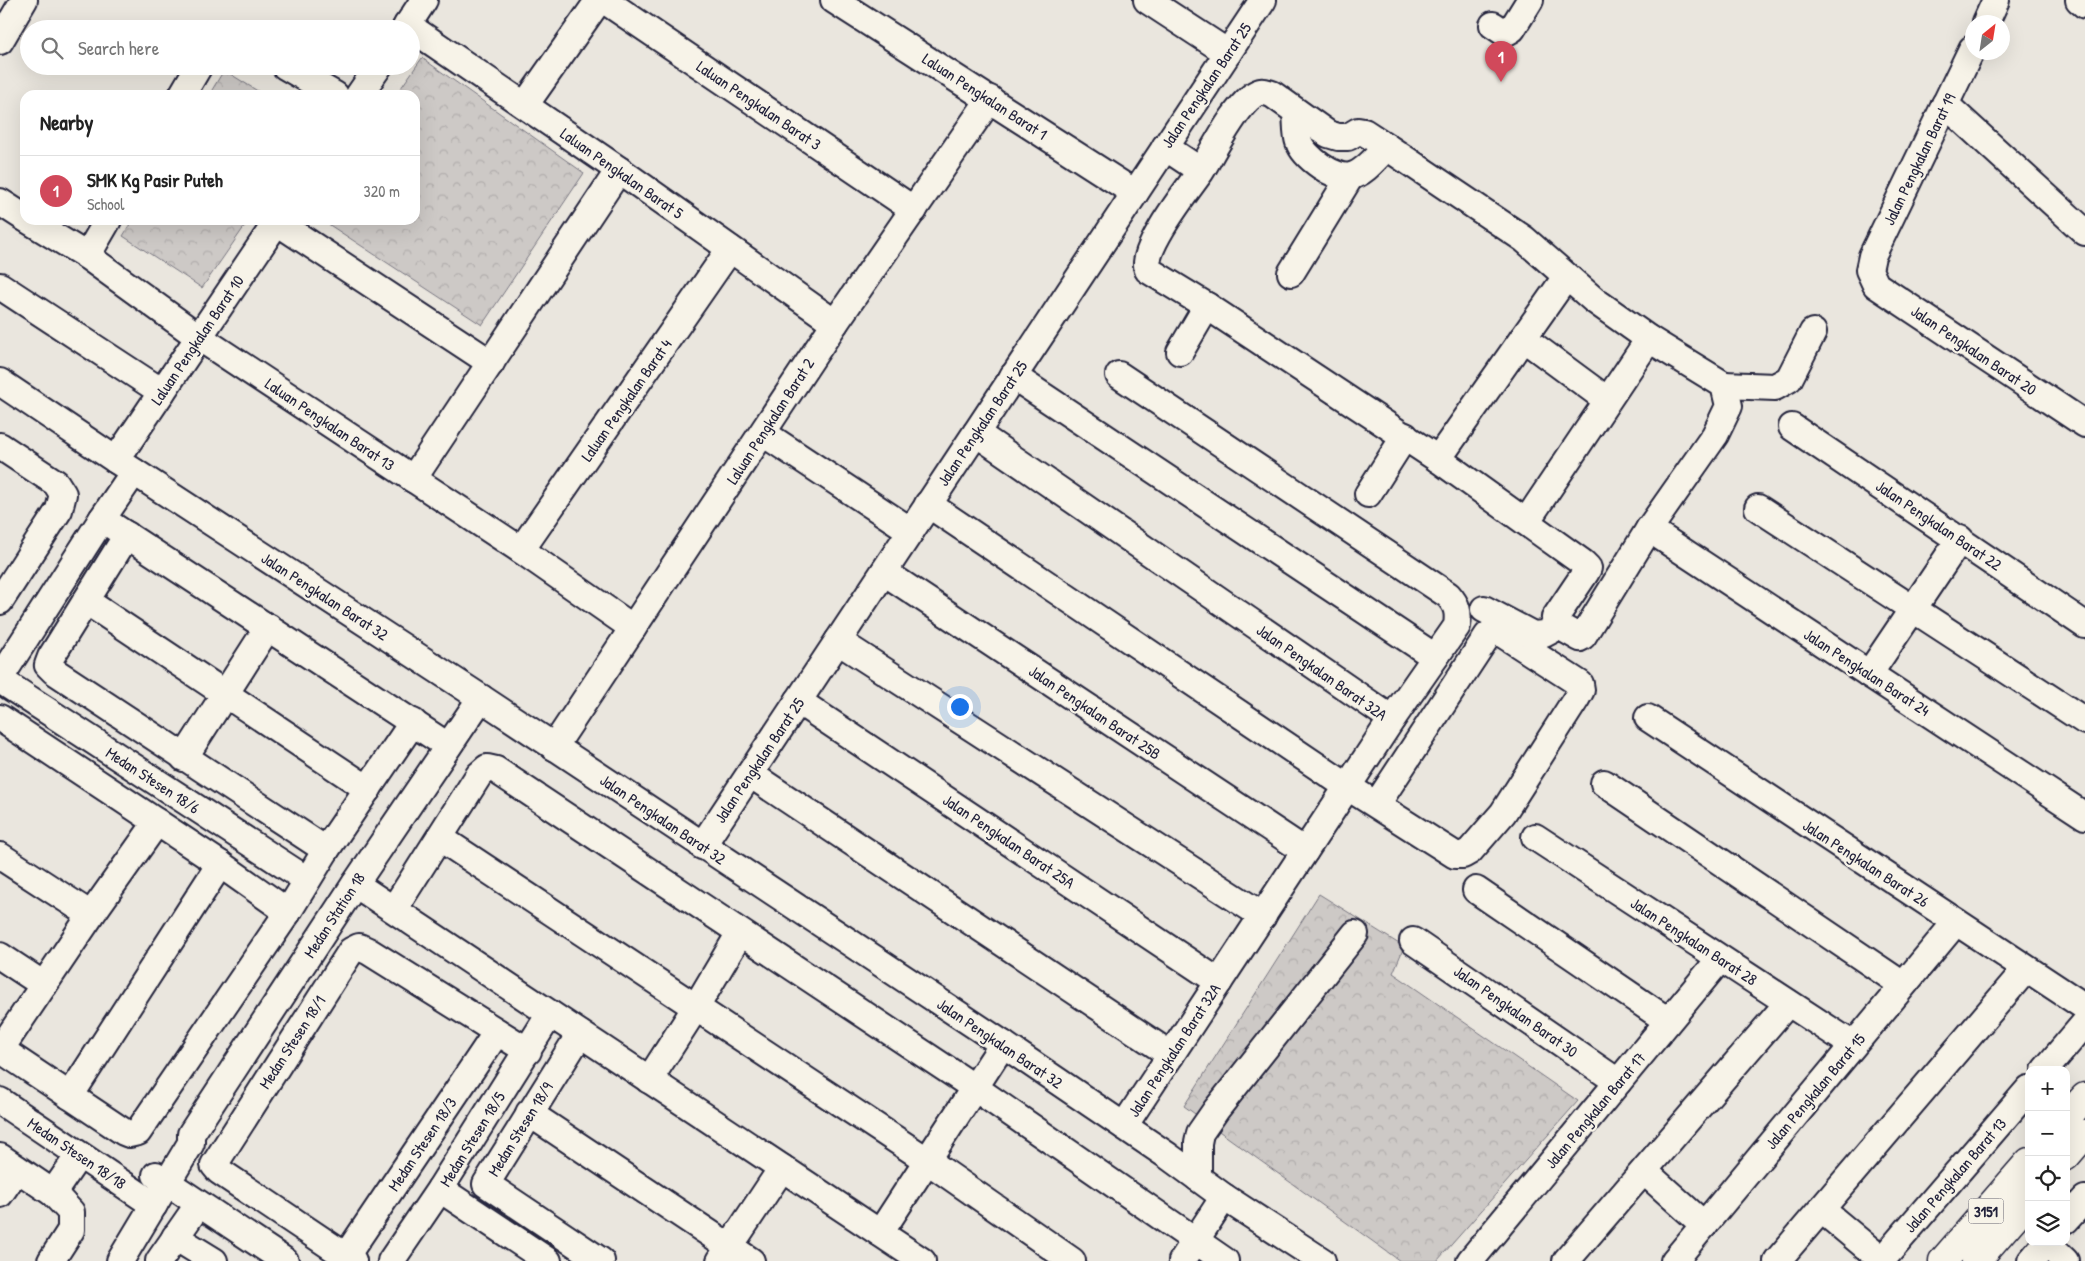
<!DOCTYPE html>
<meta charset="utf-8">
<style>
:root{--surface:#fff;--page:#f6f6f6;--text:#222;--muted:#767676;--line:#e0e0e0;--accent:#d1495b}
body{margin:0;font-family:"Patrick Hand",sans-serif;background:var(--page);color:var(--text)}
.controls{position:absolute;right:15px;bottom:15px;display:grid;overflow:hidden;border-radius:10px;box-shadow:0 5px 20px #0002}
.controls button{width:45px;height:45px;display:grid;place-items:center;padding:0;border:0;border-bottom:1px solid var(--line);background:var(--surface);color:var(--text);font:25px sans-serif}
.compass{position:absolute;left:1965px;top:15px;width:45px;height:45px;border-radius:50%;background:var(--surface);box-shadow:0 5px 20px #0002;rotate:30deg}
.you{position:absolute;left:959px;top:706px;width:18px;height:18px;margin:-12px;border:4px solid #fff;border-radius:50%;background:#1a73e8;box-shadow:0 0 0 8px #1a73e833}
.badge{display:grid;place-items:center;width:32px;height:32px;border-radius:50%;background:var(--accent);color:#fff;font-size:16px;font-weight:700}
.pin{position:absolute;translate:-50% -41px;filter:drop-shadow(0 1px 2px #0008)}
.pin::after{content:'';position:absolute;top:26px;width:18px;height:15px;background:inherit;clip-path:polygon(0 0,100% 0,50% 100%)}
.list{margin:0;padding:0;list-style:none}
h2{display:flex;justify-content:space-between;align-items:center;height:65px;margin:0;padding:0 20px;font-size:21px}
h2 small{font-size:16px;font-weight:400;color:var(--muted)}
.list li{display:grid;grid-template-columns:32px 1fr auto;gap:15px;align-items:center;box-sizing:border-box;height:70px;padding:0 20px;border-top:1px solid var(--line)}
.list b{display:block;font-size:19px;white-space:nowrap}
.list p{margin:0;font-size:16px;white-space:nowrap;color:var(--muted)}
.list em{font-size:16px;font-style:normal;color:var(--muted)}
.icon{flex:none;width:28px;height:28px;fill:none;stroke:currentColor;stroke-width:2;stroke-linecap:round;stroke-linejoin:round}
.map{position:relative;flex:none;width:2085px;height:1261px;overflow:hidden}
.search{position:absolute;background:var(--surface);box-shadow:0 5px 20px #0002;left:20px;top:20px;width:400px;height:55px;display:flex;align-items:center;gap:12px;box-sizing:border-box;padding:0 18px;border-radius:28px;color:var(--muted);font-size:19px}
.panel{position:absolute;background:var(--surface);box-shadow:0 5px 20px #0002;left:20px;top:90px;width:400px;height:135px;border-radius:15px}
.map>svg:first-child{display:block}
.park{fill:url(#park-crowns);stroke:#787680}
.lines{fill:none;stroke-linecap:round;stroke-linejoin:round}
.minor-casing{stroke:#22223b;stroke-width:30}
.major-casing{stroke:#22223b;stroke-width:31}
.minor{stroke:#f7f3e8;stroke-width:26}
.major{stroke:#f7f3e8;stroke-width:28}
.labels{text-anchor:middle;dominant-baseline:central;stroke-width:4.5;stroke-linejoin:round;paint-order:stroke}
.shield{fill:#f7f3e8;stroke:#62616f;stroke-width:1}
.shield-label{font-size:15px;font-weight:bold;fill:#22223b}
.street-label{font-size:16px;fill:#22223b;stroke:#f7f3e8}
</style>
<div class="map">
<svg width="2085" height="1261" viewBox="0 0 2085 1261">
<defs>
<pattern id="park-crowns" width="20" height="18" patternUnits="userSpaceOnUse" patternTransform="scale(1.25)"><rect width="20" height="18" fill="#cdc9c6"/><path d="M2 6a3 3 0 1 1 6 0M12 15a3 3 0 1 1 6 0" fill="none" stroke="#b0acab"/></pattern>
</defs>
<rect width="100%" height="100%" fill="#eae6de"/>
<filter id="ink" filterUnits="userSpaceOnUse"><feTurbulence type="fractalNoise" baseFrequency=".02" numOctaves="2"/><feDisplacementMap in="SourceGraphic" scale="10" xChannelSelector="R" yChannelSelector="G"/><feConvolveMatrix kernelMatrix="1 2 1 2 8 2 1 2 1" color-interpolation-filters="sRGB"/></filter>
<g filter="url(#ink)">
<g class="park">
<polygon points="422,58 584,173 482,325 322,220 415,220 415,95 396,95"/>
<polygon points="224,70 264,95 209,95"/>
<polygon points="133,220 249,220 202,288 123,236"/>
<polygon points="1319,894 1404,947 1393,973 1578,1101 1437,1261 1400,1261 1184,1106"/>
</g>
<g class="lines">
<defs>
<g id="minor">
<polyline points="604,0 914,210"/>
<polyline points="834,0 1135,193"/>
<polyline points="1147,0 1228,53"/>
<polyline points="2079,0 2085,5"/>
<polyline points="1986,22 1996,0"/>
<polyline points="407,25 619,170 835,323"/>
<polyline points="1493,25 1505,33 1512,29 1530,0"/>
<polyline points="405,29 424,0"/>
<polyline points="0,41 24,0"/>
<polyline points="1972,49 1872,256 1869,270 1876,285 2085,424"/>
<polyline points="285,66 335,95"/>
<polyline points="182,95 199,66"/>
<polyline points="359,95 379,66"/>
<polyline points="1945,104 2085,232"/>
<polyline points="525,105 599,0"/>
<path d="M 1296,112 C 1297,121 1296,134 1299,142 C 1304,157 1335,180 1351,176 C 1365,173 1377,156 1387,147"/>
<path d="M 1165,147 L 1201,171 C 1189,188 1139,251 1148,270 L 1207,306 L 1438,459 L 1583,563 L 1588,568 L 1586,572 L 1555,618 L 1559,626 L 1580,638 L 1583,636 L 1649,529 L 1715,435 L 1729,406 L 1724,385 L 1649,339 L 1594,300 L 1524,239 L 1387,147 L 1364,132 L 1358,131 L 1348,137 L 1338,137 L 1328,134 L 1272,94 C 1268,93 1264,91 1260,92 C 1240,97 1212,153 1201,171"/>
<polyline points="0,202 25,218"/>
<polyline points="28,220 87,256 200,338 521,550 633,628"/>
<polyline points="277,222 491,363"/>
<polyline points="87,256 108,220"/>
<polyline points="1291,273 1350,177"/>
<polyline points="0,286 162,392"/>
<polyline points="1523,338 1607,400"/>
<polyline points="1180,352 1207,306"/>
<path d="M 1119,375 L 1448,595 C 1457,605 1459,612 1457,626 L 1392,719 L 1124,1126"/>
<polyline points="1013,376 1435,657"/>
<polyline points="0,382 116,460 481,698 1003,1044 1168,1156 1224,1197 1322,1261"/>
<polyline points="1724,385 1775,387 1789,379 1813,332"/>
<polyline points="1792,427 2085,625"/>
<polyline points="763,433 911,531"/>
<polyline points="976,433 1392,719"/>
<polyline points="0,446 56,483 63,494 59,510 0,601"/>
<polyline points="1438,459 1566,277"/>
<polyline points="116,460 278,220"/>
<polyline points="413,479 619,170"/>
<polyline points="1368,494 1405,436"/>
<polyline points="928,504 1348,787 1455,855 1463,855 1470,851 1503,813 1576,699 1581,690 1580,684 1501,633 1494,631 1488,635 1377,804"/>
<polyline points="1758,508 2085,721"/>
<polyline points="102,519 448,746"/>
<polyline points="1526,522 1649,339"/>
<polyline points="1649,529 2085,816"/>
<polyline points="127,535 51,657 48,665 54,671 326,850"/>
<polyline points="521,550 730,249"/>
<polyline points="884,572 1305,851"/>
<polyline points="86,601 368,789"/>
<polyline points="1484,609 1533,635 1544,634 1559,626"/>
<polyline points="838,641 1263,916"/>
<polyline points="1869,674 1960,539"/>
<polyline points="0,678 102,519 134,472"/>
<polyline points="0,680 307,880"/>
<polyline points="798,701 1219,982"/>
<polyline points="0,718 220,864 288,912"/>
<polyline points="1648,718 2085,1007"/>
<polyline points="554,747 835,323 990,99"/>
<polyline points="184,758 268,627"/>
<polyline points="750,774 1171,1055"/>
<polyline points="1604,783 1903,985"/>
<polyline points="1535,837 1853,1045"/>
<polyline points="440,838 928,1161 1072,1261"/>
<polyline points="702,846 1263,0"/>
<polyline points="0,856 91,915"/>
<polyline points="355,884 922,1261"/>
<polyline points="1476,890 1668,1021"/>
<polyline points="394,909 479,775 487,768 496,770 975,1088 1225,1261"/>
<polyline points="1413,941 1618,1082"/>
<polyline points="0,956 44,985"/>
<polyline points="580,1034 486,1184 601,1261"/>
<polyline points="0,1049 124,1132 129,1134 138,1132 288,912 326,850 413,722"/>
<polyline points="0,1050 91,915 157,822"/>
<polyline points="2045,1070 2085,1023"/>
<polyline points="649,1080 696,1007 740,933"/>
<polyline points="70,1096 220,864"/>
<polyline points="0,1101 154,1205"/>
<polyline points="529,1113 751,1261"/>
<polyline points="0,1157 53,1193 71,1212 71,1230 51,1261"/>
<polyline points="1644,1171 1704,1225"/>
<polyline points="156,1175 285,1261"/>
<polyline points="1198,1178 1198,1143 1200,1133 1216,1110 1355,934"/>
<polyline points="440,1189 548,1261"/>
<polyline points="53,1193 79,1155"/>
<polyline points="0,1194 17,1169"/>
<polyline points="1822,1210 1882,1260"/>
<polyline points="2066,1220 2085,1199"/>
<polyline points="880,1233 1003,1044"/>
<polyline points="175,1237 214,1261"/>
<polyline points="2046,1243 2065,1261"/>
<polyline points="346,1256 497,1032"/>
<polyline points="120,1261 191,1143 191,1134 355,884 481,698"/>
<polyline points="159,1261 198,1205"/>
<polyline points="353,1261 219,1171 214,1165 351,951 359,947 368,951 528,1051"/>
<polyline points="391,1261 440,1189 550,1014"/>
<polyline points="720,1261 782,1168"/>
<polyline points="1182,1261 1224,1197"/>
<polyline points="1470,1261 1720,959"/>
<polyline points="1566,1261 1788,1003"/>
<polyline points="1674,1261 1956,922"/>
<polyline points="1777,1261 2026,969"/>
<polyline points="1881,1261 2029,1089"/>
<polyline points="2031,1261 2047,1242"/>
</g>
<g id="major">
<polyline points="2066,1118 2085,1097"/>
<polyline points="2066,1156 2085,1134"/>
<polyline points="1943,1261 2029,1162"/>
<polyline points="1976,1261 2029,1200"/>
</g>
</defs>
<use href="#minor" class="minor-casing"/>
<use href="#major" class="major-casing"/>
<use href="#minor" class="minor"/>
<use href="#major" class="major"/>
</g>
</g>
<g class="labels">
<rect class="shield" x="1968.5" y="1198.5" width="35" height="25" rx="4"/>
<g class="shield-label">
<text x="1986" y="1211">3151</text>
</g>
<g class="street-label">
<text transform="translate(1206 85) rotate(-56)">Jalan Pengkalan Barat 25</text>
<text transform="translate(985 96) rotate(33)">Laluan Pengkalan Barat 1</text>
<text transform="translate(759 105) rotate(34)">Laluan Pengkalan Barat 3</text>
<text transform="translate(1919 159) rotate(-64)">Jalan Pengkalan Barat 19</text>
<text transform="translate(622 173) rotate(35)">Laluan Pengkalan Barat 5</text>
<text transform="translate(197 340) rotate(-56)">Laluan Pengkalan Barat 10</text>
<text transform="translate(1974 350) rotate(34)">Jalan Pengkalan Barat 20</text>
<text transform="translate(626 400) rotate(-55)">Laluan Pengkalan Barat 4</text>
<text transform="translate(770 421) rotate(-57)">Laluan Pengkalan Barat 2</text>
<text transform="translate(982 423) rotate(-56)">Jalan Pengkalan Barat 25</text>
<text transform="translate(330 424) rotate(34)">Laluan Pengkalan Barat 13</text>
<text transform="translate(1939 525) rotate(34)">Jalan Pengkalan Barat 22</text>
<text transform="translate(325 596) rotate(33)">Jalan Pengkalan Barat 32</text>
<text transform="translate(1322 672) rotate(35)">Jalan Pengkalan Barat 32A</text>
<text transform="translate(1867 672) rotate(33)">Jalan Pengkalan Barat 24</text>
<text transform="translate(1095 712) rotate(34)">Jalan Pengkalan Barat 25B</text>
<text transform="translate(759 760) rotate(-56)">Jalan Pengkalan Barat 25</text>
<text transform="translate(153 780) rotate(33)">Medan Stesen 18/6</text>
<text transform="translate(663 819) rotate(34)">Jalan Pengkalan Barat 32</text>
<text transform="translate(1009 841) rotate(34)">Jalan Pengkalan Barat 25A</text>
<text transform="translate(1866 863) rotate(33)">Jalan Pengkalan Barat 26</text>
<text transform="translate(334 915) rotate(-57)">Medan Station 18</text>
<text transform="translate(1694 941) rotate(33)">Jalan Pengkalan Barat 28</text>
<text transform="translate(1516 1011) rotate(35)">Jalan Pengkalan Barat 30</text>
<text transform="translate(292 1042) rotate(-57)">Medan Stesen 18/1</text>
<text transform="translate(1000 1043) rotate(34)">Jalan Pengkalan Barat 32</text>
<text transform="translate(1174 1050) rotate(-57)">Jalan Pengkalan Barat 32A</text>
<text transform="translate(1815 1091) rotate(-50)">Jalan Pengkalan Barat 15</text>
<text transform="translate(1595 1110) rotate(-50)">Jalan Pengkalan Barat 17</text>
<text transform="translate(520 1129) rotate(-58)">Medan Stesen 18/9</text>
<text transform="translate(472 1139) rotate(-58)">Medan Stesen 18/5</text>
<text transform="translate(422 1144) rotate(-56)">Medan Stesen 18/3</text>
<text transform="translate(77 1153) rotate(34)">Medan Stesen 18/18</text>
<text transform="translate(1955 1175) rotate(-49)">Jalan Pengkalan Barat 13</text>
</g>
</g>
</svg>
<div class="controls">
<button>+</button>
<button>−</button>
<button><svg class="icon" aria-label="locate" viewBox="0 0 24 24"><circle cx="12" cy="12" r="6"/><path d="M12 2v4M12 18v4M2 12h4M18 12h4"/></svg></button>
<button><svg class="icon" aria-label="layers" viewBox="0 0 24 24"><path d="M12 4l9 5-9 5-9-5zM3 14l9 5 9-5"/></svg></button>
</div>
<svg class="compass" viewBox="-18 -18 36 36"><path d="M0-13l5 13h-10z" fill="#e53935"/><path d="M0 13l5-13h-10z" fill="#767676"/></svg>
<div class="you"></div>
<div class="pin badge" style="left:1501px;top:82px">1</div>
<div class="search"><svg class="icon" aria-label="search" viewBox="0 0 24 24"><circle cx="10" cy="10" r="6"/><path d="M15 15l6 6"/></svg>Search here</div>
<section class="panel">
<h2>Nearby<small></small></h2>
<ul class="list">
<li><span class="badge">1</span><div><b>SMK Kg Pasir Puteh</b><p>School</p></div><em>320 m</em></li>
</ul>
</section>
</div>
